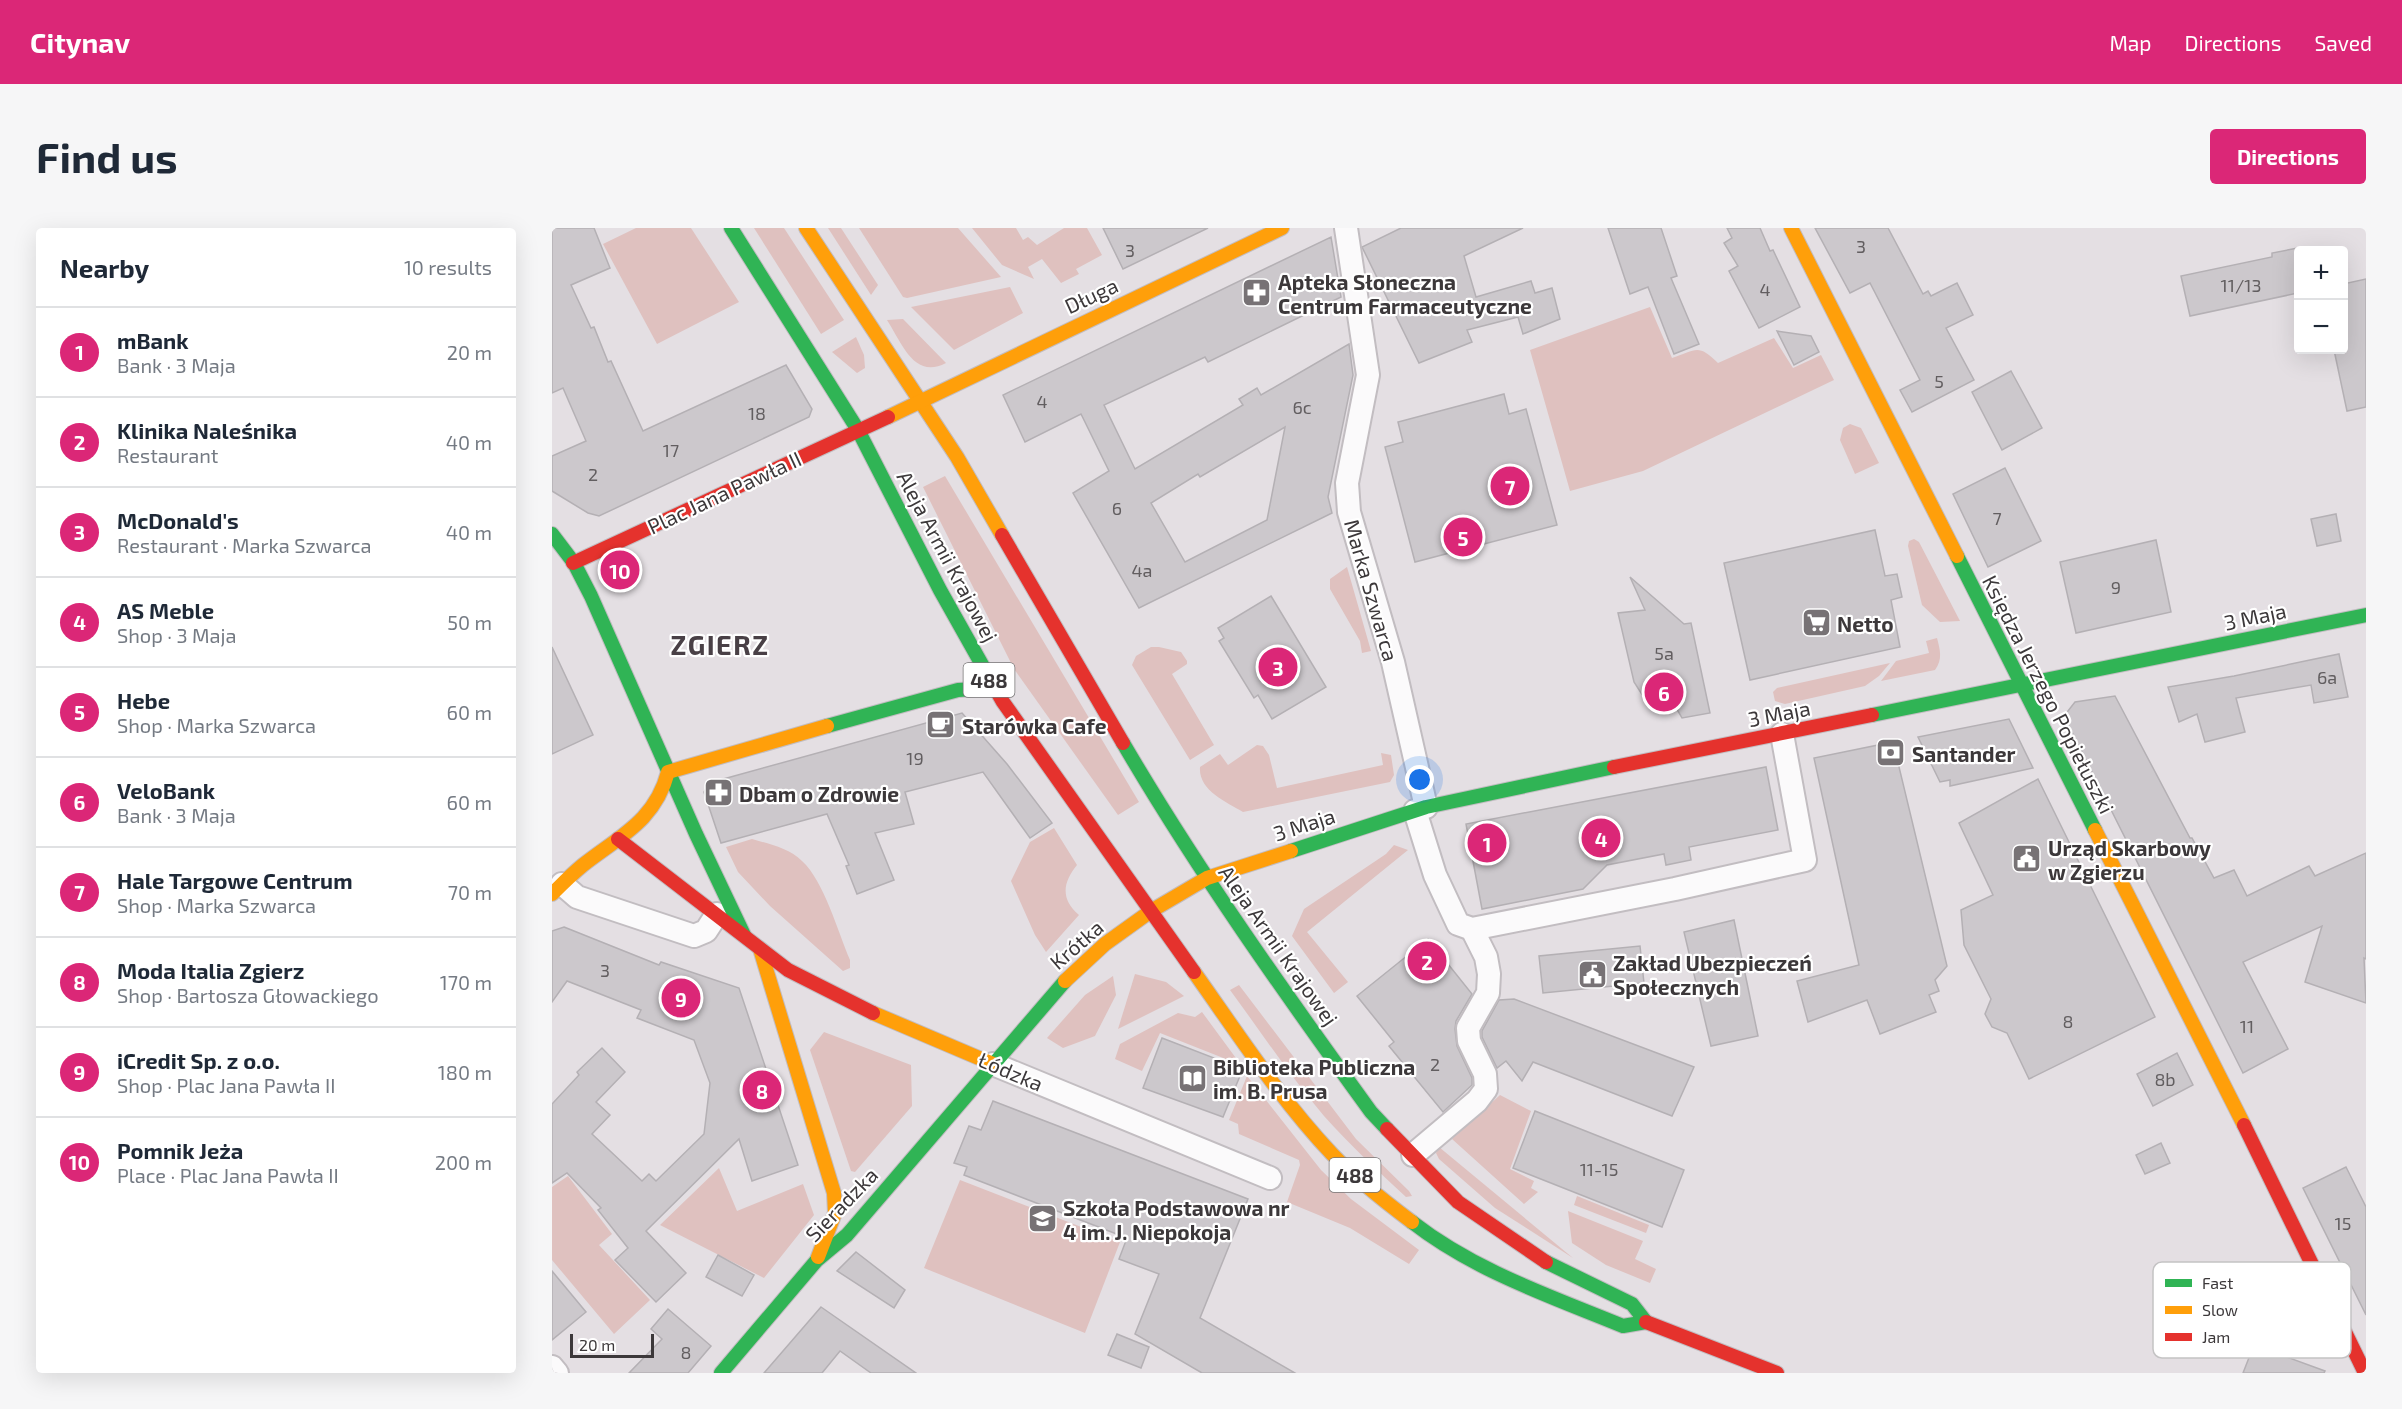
<!DOCTYPE html>
<meta charset="utf-8">
<style>
:root{--surface:#fff;--page:#f6f6f7;--text:#1f2937;--muted:#747a83;--line:#e0e1e3;--accent:#db2777}
body{margin:0;font-family:"Exo 2",sans-serif;background:var(--page);color:var(--text)}
.controls{position:absolute;right:18px;top:18px;display:grid;overflow:hidden;border-radius:6px;box-shadow:0 6px 24px #0002}
.controls button{width:54px;height:54px;display:grid;place-items:center;padding:0;border:0;border-bottom:2px solid var(--line);background:var(--surface);color:var(--text);font:30px sans-serif}
.scale{position:absolute;left:18px;bottom:15px;width:84px;box-sizing:border-box;padding-left:6px;border:3px solid #3c383a;border-top:0;font-size:16px;line-height:21px;white-space:nowrap;color:#3c383a;-webkit-text-stroke:4px #fff;paint-order:stroke}
.you{position:absolute;left:868px;top:552px;width:21px;height:21px;margin:-15px;border:4px solid #fff;border-radius:50%;background:#1a73e8;box-shadow:0 0 0 9px #1a73e833}
.badge{display:grid;place-items:center;width:39px;height:39px;border-radius:50%;background:var(--accent);color:#fff;font-size:20px;font-weight:700}
.pin{position:absolute;translate:-50% -50%;border:3px solid #fff;box-shadow:0 2px 6px #0006}
.list{margin:0;padding:0;list-style:none}
h2{display:flex;justify-content:space-between;align-items:center;height:78px;margin:0;padding:0 24px;font-size:26px}
h2 small{font-size:20px;font-weight:400;color:var(--muted)}
.list li{display:grid;grid-template-columns:39px 1fr auto;gap:18px;align-items:center;box-sizing:border-box;height:90px;padding:0 24px;border-top:2px solid var(--line)}
.list b{display:block;font-size:22px;white-space:nowrap}
.list p{margin:0;font-size:20px;white-space:nowrap;color:var(--muted)}
.list em{font-size:20px;font-style:normal;color:var(--muted)}
.map{position:relative;flex:none;width:1814px;height:1145px;overflow:hidden;border-radius:6px}
header{display:flex;align-items:center;gap:36px;box-sizing:border-box;height:84px;padding:0 30px;background:var(--accent);color:#fff}
header strong{font-size:28px}
nav{display:flex;gap:33px;margin-inline-start:auto;font-size:21px}
.intro{display:flex;align-items:center;justify-content:space-between;box-sizing:border-box;height:144px;padding:0 36px}
h1{margin:0;font-size:42px}
.button{padding:15px 27px;border-radius:6px;background:var(--accent);color:#fff;font-size:21px;font-weight:700}
main{display:flex;gap:36px;padding:0 36px}
aside{flex:1;background:var(--surface);border-radius:6px;box-shadow:0 6px 24px #0002}
.map>svg:first-child{display:block}
.green{fill:#dfc1bf}
.building{fill:#ccc8cc;stroke:#b4b0b4;stroke-width:1.5;fill-rule:evenodd}
.lines{fill:none;stroke-linecap:round;stroke-linejoin:round}
.street-casing{stroke:#c2bdc1;stroke-width:26}
.fast-casing{stroke:#c2bdc1;stroke-width:16}
.slow-casing{stroke:#c2bdc1;stroke-width:16}
.jam-casing{stroke:#c2bdc1;stroke-width:16}
.street{stroke:#fbfafb;stroke-width:22}
.fast{stroke:#30b455;stroke-width:14}
.slow{stroke:#ff9f0a;stroke-width:14}
.jam{stroke:#e5322d;stroke-width:14}
.labels{text-anchor:middle;dominant-baseline:central;stroke-width:4.5;stroke-linejoin:round;paint-order:stroke}
.number-label{font-size:18px;fill:#625e60}
.shield{fill:#fff;stroke:#767475;stroke-width:1.5}
.shield-label{font-size:20px;font-weight:bold;fill:#3c383a}
.poi-label{font-size:21px;font-weight:bold;fill:#3c383a;stroke:#fff;text-anchor:start}
.street-label{font-size:21px;fill:#3c383a;stroke:#fff}
.district-label{font-size:27px;font-weight:bold;letter-spacing:1.5px;fill:#494046;stroke:#fff}
.key{fill:#fff;stroke:#c4c3c4;stroke-width:1.5}
.key-label{font-size:16px;fill:#3c383a}
</style>
<header>
<strong>Citynav</strong>
<nav><a>Map</a><a>Directions</a><a>Saved</a></nav>
</header>
<div class="intro"><h1>Find us</h1><a class="button">Directions</a></div>
<main>
<aside>
<h2>Nearby<small>10 results</small></h2>
<ul class="list">
<li><span class="badge">1</span><div><b>mBank</b><p>Bank · 3 Maja</p></div><em>20 m</em></li>
<li><span class="badge">2</span><div><b>Klinika Naleśnika</b><p>Restaurant</p></div><em>40 m</em></li>
<li><span class="badge">3</span><div><b>McDonald's</b><p>Restaurant · Marka Szwarca</p></div><em>40 m</em></li>
<li><span class="badge">4</span><div><b>AS Meble</b><p>Shop · 3 Maja</p></div><em>50 m</em></li>
<li><span class="badge">5</span><div><b>Hebe</b><p>Shop · Marka Szwarca</p></div><em>60 m</em></li>
<li><span class="badge">6</span><div><b>VeloBank</b><p>Bank · 3 Maja</p></div><em>60 m</em></li>
<li><span class="badge">7</span><div><b>Hale Targowe Centrum</b><p>Shop · Marka Szwarca</p></div><em>70 m</em></li>
<li><span class="badge">8</span><div><b>Moda Italia Zgierz</b><p>Shop · Bartosza Głowackiego</p></div><em>170 m</em></li>
<li><span class="badge">9</span><div><b>iCredit Sp. z o.o.</b><p>Shop · Plac Jana Pawła II</p></div><em>180 m</em></li>
<li><span class="badge">10</span><div><b>Pomnik Jeża</b><p>Place · Plac Jana Pawła II</p></div><em>200 m</em></li>
</ul>
</aside>
<div class="map">
<svg width="1814" height="1145" viewBox="0 0 1814 1145">
<rect width="100%" height="100%" fill="#e4dfe3"/>
<g class="green">
<polygon points="84,0 139,0 187,74 105,116 51,16"/>
<polygon points="202,0 232,0 292,92 269,106"/>
<polygon points="276,0 289,0 326,57 319,67"/>
<polygon points="307,0 406,0 449,49 355,70 351,69"/>
<polygon points="420,0 464,0 471,12 476,9 485,17 512,0 535,0 550,27 524,41 527,46 509,55 490,31 476,39 482,51 450,37"/>
<polygon points="458,59 471,85 402,122 359,79"/>
<path d="M 1098,79 L 1120,130 C 1144,122 1146,115 1166,135 L 1222,110 L 1241,140 L 1269,127 L 1282,152 L 1091,243 L 1018,263 L 978,122 Z"/>
<path d="M 351,91 L 394,135 C 362,152 350,115 335,92 Z"/>
<polygon points="304,109 312,127 313,140 305,145 280,124"/>
<polygon points="1298,196 1309,200 1327,235 1303,246 1288,212 1291,200"/>
<polygon points="393,248 587,574 566,587 462,441 371,259"/>
<polygon points="1362,311 1367,314 1408,393 1388,394 1370,377 1356,318 1357,313"/>
<polygon points="795,339 819,423 810,425 808,413 778,361 778,351"/>
<path d="M 1385,410 C 1388,422 1391,431 1383,442 L 1329,453 L 1344,433 L 1377,425 L 1374,413 Z"/>
<polygon points="599,419 607,419 629,424 635,433 635,436 620,446 662,517 638,532 580,437 584,428"/>
<polygon points="1338,435 1327,448 1313,458 1233,476 1223,473 1221,464 1225,460"/>
<path d="M 705,517 L 711,518 L 717,527 L 725,560 L 831,537 L 829,525 L 839,527 L 842,547 L 838,554 L 691,584 C 674,574 646,562 648,539 L 668,526 L 676,537 Z"/>
<path d="M 502,600 L 525,637 C 511,654 508,671 527,687 L 494,724 L 483,707 L 459,653 L 478,614 Z"/>
<path d="M 200,611 C 217,616 237,620 250,633 C 272,653 286,704 298,732 L 298,740 L 291,743 L 218,678 L 186,644 L 174,619 Z"/>
<polygon points="842,617 856,622 755,704 796,754 782,765 740,708 752,681 834,626"/>
<polygon points="583,746 614,754 632,768 566,801"/>
<polygon points="561,748 564,767 543,808 511,820 495,810 533,767"/>
<path d="M 687,757 L 804,911 L 857,963 L 860,968 L 854,969 C 826,943 798,917 772,888 C 738,848 709,804 678,762 Z"/>
<polygon points="650,784 689,837 608,805 590,843 563,831 568,816 626,785 643,789"/>
<polygon points="272,804 359,837 360,878 303,944 299,943 258,822"/>
<polygon points="695,848 769,942 799,971 867,1022 857,1036 798,1000 735,974 748,937 747,932 687,906 686,896 677,892"/>
<polygon points="948,867 979,883 958,941 982,953 979,960 986,964 972,976 900,911"/>
<polygon points="887,919 1021,1030 943,980 887,931 884,925"/>
<polygon points="167,940 185,983 251,956 262,987 212,1050 108,997"/>
<polygon points="16,948 60,1006 47,1017 98,1072 62,1106 0,1032 0,959"/>
<polygon points="408,952 568,1014 533,1105 372,1040"/>
<polygon points="1025,968 1097,997 1094,1005 1022,977"/>
<polygon points="1016,983 1091,1013 1083,1031 1104,1041 1098,1055 1054,1037 1020,1015"/>
</g>
<g class="building">
<polygon points="0,0 42,0 58,40 19,57 39,100 42,99 56,134 59,133 91,203 234,137 260,181 257,189 47,288 36,285 0,263 0,228 34,213 11,160 0,165"/>
<polygon points="551,0 656,0 571,41"/>
<polygon points="849,0 971,0 912,28 924,69 979,53 983,65 1000,60 1008,91 971,106 966,89 915,102 920,114 867,135 810,19"/>
<polygon points="1056,0 1109,0 1125,48 1119,50 1147,116 1122,126 1096,59 1078,66"/>
<polygon points="1175,0 1208,0 1218,23 1221,22 1248,79 1207,100 1177,43 1186,38 1172,15 1180,10"/>
<polygon points="1263,0 1336,0 1371,66 1376,63 1379,68 1405,55 1421,87 1394,100 1422,152 1360,184 1348,162 1368,152 1318,55 1298,65"/>
<path d="M 779,9 L 789,69 L 656,134 L 653,129 L 552,177 L 583,241 L 691,177 L 687,171 L 705,160 L 709,167 L 797,116 L 801,147 L 776,269 L 780,285 L 587,380 L 521,265 L 557,243 L 529,186 L 473,214 L 451,167 ZM 733,199 L 715,292 L 633,334 L 599,275 L 646,246 L 648,249 Z"/>
<polygon points="1746,20 1746,65 1638,88 1629,48 1720,29 1720,25"/>
<polygon points="1814,51 1814,179 1795,183 1782,122 1791,122 1791,56"/>
<polygon points="1225,103 1259,108 1267,124 1242,137"/>
<polygon points="1459,143 1490,200 1450,222 1420,164"/>
<polygon points="952,166 957,186 974,181 1005,297 863,334 833,219 851,214 846,194"/>
<polygon points="1453,240 1489,313 1436,339 1401,266"/>
<polygon points="1784,286 1789,313 1765,318 1759,291"/>
<polygon points="1323,302 1333,348 1345,346 1350,369 1339,372 1348,419 1198,452 1172,335"/>
<polygon points="1604,312 1619,384 1524,405 1508,334"/>
<polygon points="1078,349 1132,396 1139,395 1158,485 1130,490 1119,471 1096,476 1082,454 1066,385 1093,382"/>
<polygon points="719,368 774,459 720,491 706,467 702,470 667,413 672,410 666,400"/>
<polygon points="0,419 41,507 0,526"/>
<polygon points="1787,426 1796,469 1762,475 1759,457 1684,470 1693,504 1653,514 1645,486 1627,494 1616,459 1682,448"/>
<polygon points="1563,468 1638,610 1640,610 1662,650 1682,642 1695,668 1757,638 1763,648 1814,625 1814,731 1812,730 1814,775 1753,754 1770,698 1691,734 1736,821 1691,845 1512,488 1523,474"/>
<polygon points="410,485 455,536 500,595 478,610 431,544 353,564 362,596 323,605 342,652 305,666 294,638 297,637 275,586 169,615 152,564 157,555"/>
<polygon points="1457,491 1481,540 1398,558 1398,552 1388,554 1366,509"/>
<polygon points="1341,514 1395,738 1383,752 1387,763 1377,767 1384,784 1328,806 1315,772 1256,794 1245,753 1307,737 1262,530"/>
<polygon points="1214,539 1226,602 1137,619 1139,632 1114,637 1112,626 1055,637 1031,661 930,681 914,596"/>
<polygon points="1486,551 1603,789 1477,851 1455,805 1440,799 1433,786 1439,771 1412,717 1409,682 1441,667 1407,595"/>
<polygon points="1182,692 1206,808 1159,818 1132,704"/>
<polygon points="12,699 107,737 109,734 187,760 246,937 200,953 187,911 94,1003 134,1045 104,1074 63,1032 76,1020 46,982 49,980 15,945 0,955 0,876 27,847 25,844 50,820 73,844 44,874 58,887 40,906 90,953 97,946 104,953 152,906 158,855 142,812 85,790 89,782 15,753 0,774 0,703"/>
<polygon points="876,711 920,766 904,793 903,801 905,818 920,850 920,857 891,884 837,818 842,814 805,768"/>
<polygon points="1088,718 1092,755 991,765 987,728"/>
<polygon points="962,771 1142,839 1120,888 981,834 970,853 954,833 945,840 930,809 930,803 947,772"/>
<polygon points="610,810 688,840 690,843 671,889 591,860"/>
<polygon points="1625,825 1641,857 1601,878 1585,846"/>
<polygon points="441,873 696,971 648,1090 743,1145 650,1145 583,1106 607,1046 567,1031 575,1010 412,947 415,939 402,935 417,898 429,902"/>
<polygon points="983,883 1132,942 1110,999 961,940"/>
<polygon points="1609,915 1618,935 1593,946 1584,927"/>
<polygon points="1794,939 1814,979 1814,1087 1751,960"/>
<polygon points="304,1024 353,1062 342,1080 285,1043"/>
<polygon points="166,1027 202,1047 190,1068 154,1049"/>
<polygon points="0,1043 34,1084 0,1112"/>
<polygon points="269,1079 364,1145 319,1145 288,1123 270,1145 212,1145"/>
<polygon points="116,1081 159,1118 136,1145 77,1145 110,1111 99,1101"/>
<polygon points="565,1106 597,1119 589,1140 556,1127"/>
<polygon points="1702,1117 1773,1143 1772,1145 1691,1145"/>
</g>
<g class="lines">
<defs>
<g id="street">
<polyline points="794,0 816,147 795,255 797,284 841,434 874,579"/>
<polyline points="863,583 883,647 906,696 920,701 1123,661 1253,632 1230,506"/>
<polyline points="10,656 25,669 142,708 154,703 165,686"/>
<polyline points="441,836 718,950"/>
<polyline points="861,927 925,873 934,861 933,846 917,813 916,800 936,765 937,746 934,729 920,701"/>
<polyline points="0,1139 5,1145"/>
</g>
<g id="fast">
<polyline points="179,0 306,202 388,362 438,451"/>
<polyline points="0,306 22,335 39,368 144,606 192,707"/>
<polyline points="1405,328 1543,602"/>
<polyline points="1320,487 1814,387"/>
<polyline points="275,498 406,462 442,460"/>
<path d="M 571,515 C 646,643 732,764 819,884 L 835,901"/>
<polyline points="739,623 874,579 1062,539"/>
<path d="M 860,994 C 923,1043 998,1068 1071,1098 L 1094,1094"/>
<polyline points="994,1034 1080,1076 1094,1094"/>
<polyline points="169,1145 265,1032 295,1007 513,753"/>
</g>
<g id="slow">
<polyline points="254,0 405,229 450,307"/>
<polyline points="1239,0 1405,328"/>
<polyline points="336,189 730,0"/>
<polyline points="1543,602 1692,897"/>
<path d="M 0,666 C 10,656 20,646 31,637 C 68,608 103,593 116,544 L 275,498"/>
<polyline points="208,721 282,965 283,985 266,1029"/>
<path d="M 642,744 C 686,806 728,871 780,926 C 804,951 832,973 860,994"/>
<polyline points="513,753 553,716 599,683 655,650 739,623"/>
<polyline points="321,785 441,836"/>
</g>
<g id="jam">
<polyline points="450,307 571,515"/>
<polyline points="21,335 336,189"/>
<polyline points="438,451 451,474 642,744"/>
<polyline points="1062,539 1320,487"/>
<polyline points="66,611 236,742 321,785"/>
<polyline points="1692,897 1813,1145"/>
<polyline points="835,901 906,974 994,1034"/>
<polyline points="1094,1094 1225,1145"/>
</g>
</defs>
<use href="#street" class="street-casing"/>
<use href="#fast" class="fast-casing"/>
<use href="#slow" class="slow-casing"/>
<use href="#jam" class="jam-casing"/>
<use href="#street" class="street"/>
<use href="#fast" class="fast"/>
<use href="#slow" class="slow"/>
<use href="#jam" class="jam"/>
</g>
<defs>
<symbol id="pharmacy-square" viewBox="-11 -11 22 22"><rect x="-9" y="-9" width="18" height="18" rx="4" fill="#777275" stroke="#fff"/><path d="M-2-6h4v4h4v4h-4v4h-4v-4h-4v-4h4Z" fill="#fff"/></symbol>
<symbol id="supermarket-square" viewBox="-11 -11 22 22"><rect x="-9" y="-9" width="18" height="18" rx="4" fill="#777275" stroke="#fff"/><path d="M-6-5.5h2.5l.6 2H6L4.5 2H-2.5L-4.4-4H-6ZM-1.5 3.2a1.3 1.3 0 1 0 .1 0ZM3 3.2a1.3 1.3 0 1 0 .1 0Z" fill="#fff"/></symbol>
<symbol id="cafe-square" viewBox="-11 -11 22 22"><rect x="-9" y="-9" width="18" height="18" rx="4" fill="#777275" stroke="#fff"/><path d="M-5.5-4.5H6V0H3Q3 3.5 0 3.5H-2.5Q-5.5 3.5-5.5 0ZM3-3.2v2h1.7v-2ZM-6 4.5H4V6H-6Z" fill="#fff"/></symbol>
<symbol id="bank-square" viewBox="-11 -11 22 22"><rect x="-9" y="-9" width="18" height="18" rx="4" fill="#777275" stroke="#fff"/><path d="M-6-4H6V4H-6ZM0-2.3a2.3 2.3 0 1 0 0 4.6a2.3 2.3 0 1 0 0-4.6Z" fill="#fff"/></symbol>
<symbol id="civic-square" viewBox="-11 -11 22 22"><rect x="-9" y="-9" width="18" height="18" rx="4" fill="#777275" stroke="#fff"/><path d="M-.6-6.5H3V-4.5H.6V-3L4-1V1h2V6H-6V1h2V-1L-.6-3ZM-1.2 2.5V6h2.4V2.5Z" fill="#fff"/></symbol>
<symbol id="library-square" viewBox="-11 -11 22 22"><rect x="-9" y="-9" width="18" height="18" rx="4" fill="#777275" stroke="#fff"/><path d="M-6-4Q-3-5.5-.7-3.5V5Q-3 3-6 4ZM6-4Q3-5.5 .7-3.5V5Q3 3 6 4Z" fill="#fff"/></symbol>
<symbol id="school-square" viewBox="-11 -11 22 22"><rect x="-9" y="-9" width="18" height="18" rx="4" fill="#777275" stroke="#fff"/><path d="M0-5L7-2L0 1L-7-2ZM-4 1L0 2.5L4 1V4Q0 6-4 4Z" fill="#fff"/></symbol>
</defs>
<g fill-rule="evenodd">
<use href="#pharmacy-square" x="688" y="48" width="33" height="33"/>
<use href="#supermarket-square" x="1248" y="378" width="33" height="33"/>
<use href="#cafe-square" x="372" y="480" width="33" height="33"/>
<use href="#bank-square" x="1322" y="508" width="33" height="33"/>
<use href="#pharmacy-square" x="150" y="548" width="33" height="33"/>
<use href="#civic-square" x="1458" y="614" width="33" height="33"/>
<use href="#civic-square" x="1024" y="730" width="33" height="33"/>
<use href="#library-square" x="624" y="834" width="33" height="33"/>
<use href="#school-square" x="474" y="974" width="33" height="33"/>
</g>
<g class="labels">
<g class="number-label">
<text x="1309" y="18">3</text>
<text x="578" y="22">3</text>
<text x="1689" y="57">11/13</text>
<text x="1213" y="61">4</text>
<text x="1387" y="153">5</text>
<text x="490" y="173">4</text>
<text x="750" y="179">6c</text>
<text x="205" y="185">18</text>
<text x="119" y="222">17</text>
<text x="41" y="246">2</text>
<text x="565" y="280">6</text>
<text x="1445" y="290">7</text>
<text x="590" y="342">4a</text>
<text x="1564" y="359">9</text>
<text x="1112" y="425">5a</text>
<text x="1775" y="449">6a</text>
<text x="363" y="530">19</text>
<text x="53" y="742">3</text>
<text x="1516" y="793">8</text>
<text x="1695" y="798">11</text>
<text x="883" y="836">2</text>
<text x="1613" y="851">8b</text>
<text x="1047" y="941">11-15</text>
<text x="1791" y="995">15</text>
<text x="134" y="1124">8</text>
</g>
<g class="shield">
<rect x="411.5" y="435" width="51" height="34" rx="4.5"/>
<rect x="777.5" y="930" width="51" height="34" rx="4.5"/>
</g>
<g class="shield-label">
<text x="437" y="452">488</text>
<text x="803" y="947">488</text>
</g>
<g class="poi-label">
<text x="726" y="53">Apteka Słoneczna<tspan x="726" dy="24">Centrum Farmaceutyczne</tspan></text>
<text x="1285" y="395">Netto</text>
<text x="410" y="497">Starówka Cafe</text>
<text x="1360" y="525">Santander</text>
<text x="187" y="565">Dbam o Zdrowie</text>
<text x="1496" y="619">Urząd Skarbowy<tspan x="1496" dy="24">w Zgierzu</tspan></text>
<text x="1061" y="734">Zakład Ubezpieczeń<tspan x="1061" dy="24">Społecznych</tspan></text>
<text x="661" y="838">Biblioteka Publiczna<tspan x="661" dy="24">im. B. Prusa</tspan></text>
<text x="511" y="979">Szkoła Podstawowa nr<tspan x="511" dy="24">4 im. J. Niepokoja</tspan></text>
</g>
<g class="street-label">
<text transform="translate(539 67) rotate(-25)">Długa</text>
<text transform="translate(172 264) rotate(-25)">Plac Jana Pawła II</text>
<text transform="translate(396 328) rotate(62)">Aleja Armii Krajowej</text>
<text transform="translate(820 362) rotate(74)">Marka Szwarca</text>
<text transform="translate(1703 388) rotate(-12)">3 Maja</text>
<text transform="translate(1497 466) rotate(63)">Księdza Jerzego Popiełuszki</text>
<text transform="translate(1227 485) rotate(-11)">3 Maja</text>
<text transform="translate(752 596) rotate(-18)">3 Maja</text>
<text transform="translate(524 716) rotate(-41)">Krótka</text>
<text transform="translate(727 717) rotate(55)">Aleja Armii Krajowej</text>
<text transform="translate(459 843) rotate(23)">Łódzka</text>
<text transform="translate(289 976) rotate(-46)">Sieradzka</text>
</g>
<g class="district-label">
<text x="168" y="416">ZGIERZ</text>
</g>
</g>
<rect x="1601" y="1034" width="198" height="96" rx="9" class="key"/>
<rect x="1613" y="1051" width="27" height="8" fill="#30b455"/>
<rect x="1613" y="1078" width="27" height="8" fill="#ff9f0a"/>
<rect x="1613" y="1105" width="27" height="8" fill="#e5322d"/>
<g class="key-label">
<text x="1650" y="1061">Fast</text>
<text x="1650" y="1088">Slow</text>
<text x="1650" y="1115">Jam</text>
</g>
</svg>
<div class="controls">
<button>+</button>
<button>−</button>
</div>
<div class="scale">20 m</div>
<div class="you"></div>
<div class="pin badge" style="left:935px;top:615px">1</div>
<div class="pin badge" style="left:875px;top:733px">2</div>
<div class="pin badge" style="left:726px;top:439px">3</div>
<div class="pin badge" style="left:1049px;top:610px">4</div>
<div class="pin badge" style="left:911px;top:309px">5</div>
<div class="pin badge" style="left:1112px;top:464px">6</div>
<div class="pin badge" style="left:958px;top:258px">7</div>
<div class="pin badge" style="left:210px;top:862px">8</div>
<div class="pin badge" style="left:129px;top:770px">9</div>
<div class="pin badge" style="left:68px;top:342px">10</div>
</div>
</main>
